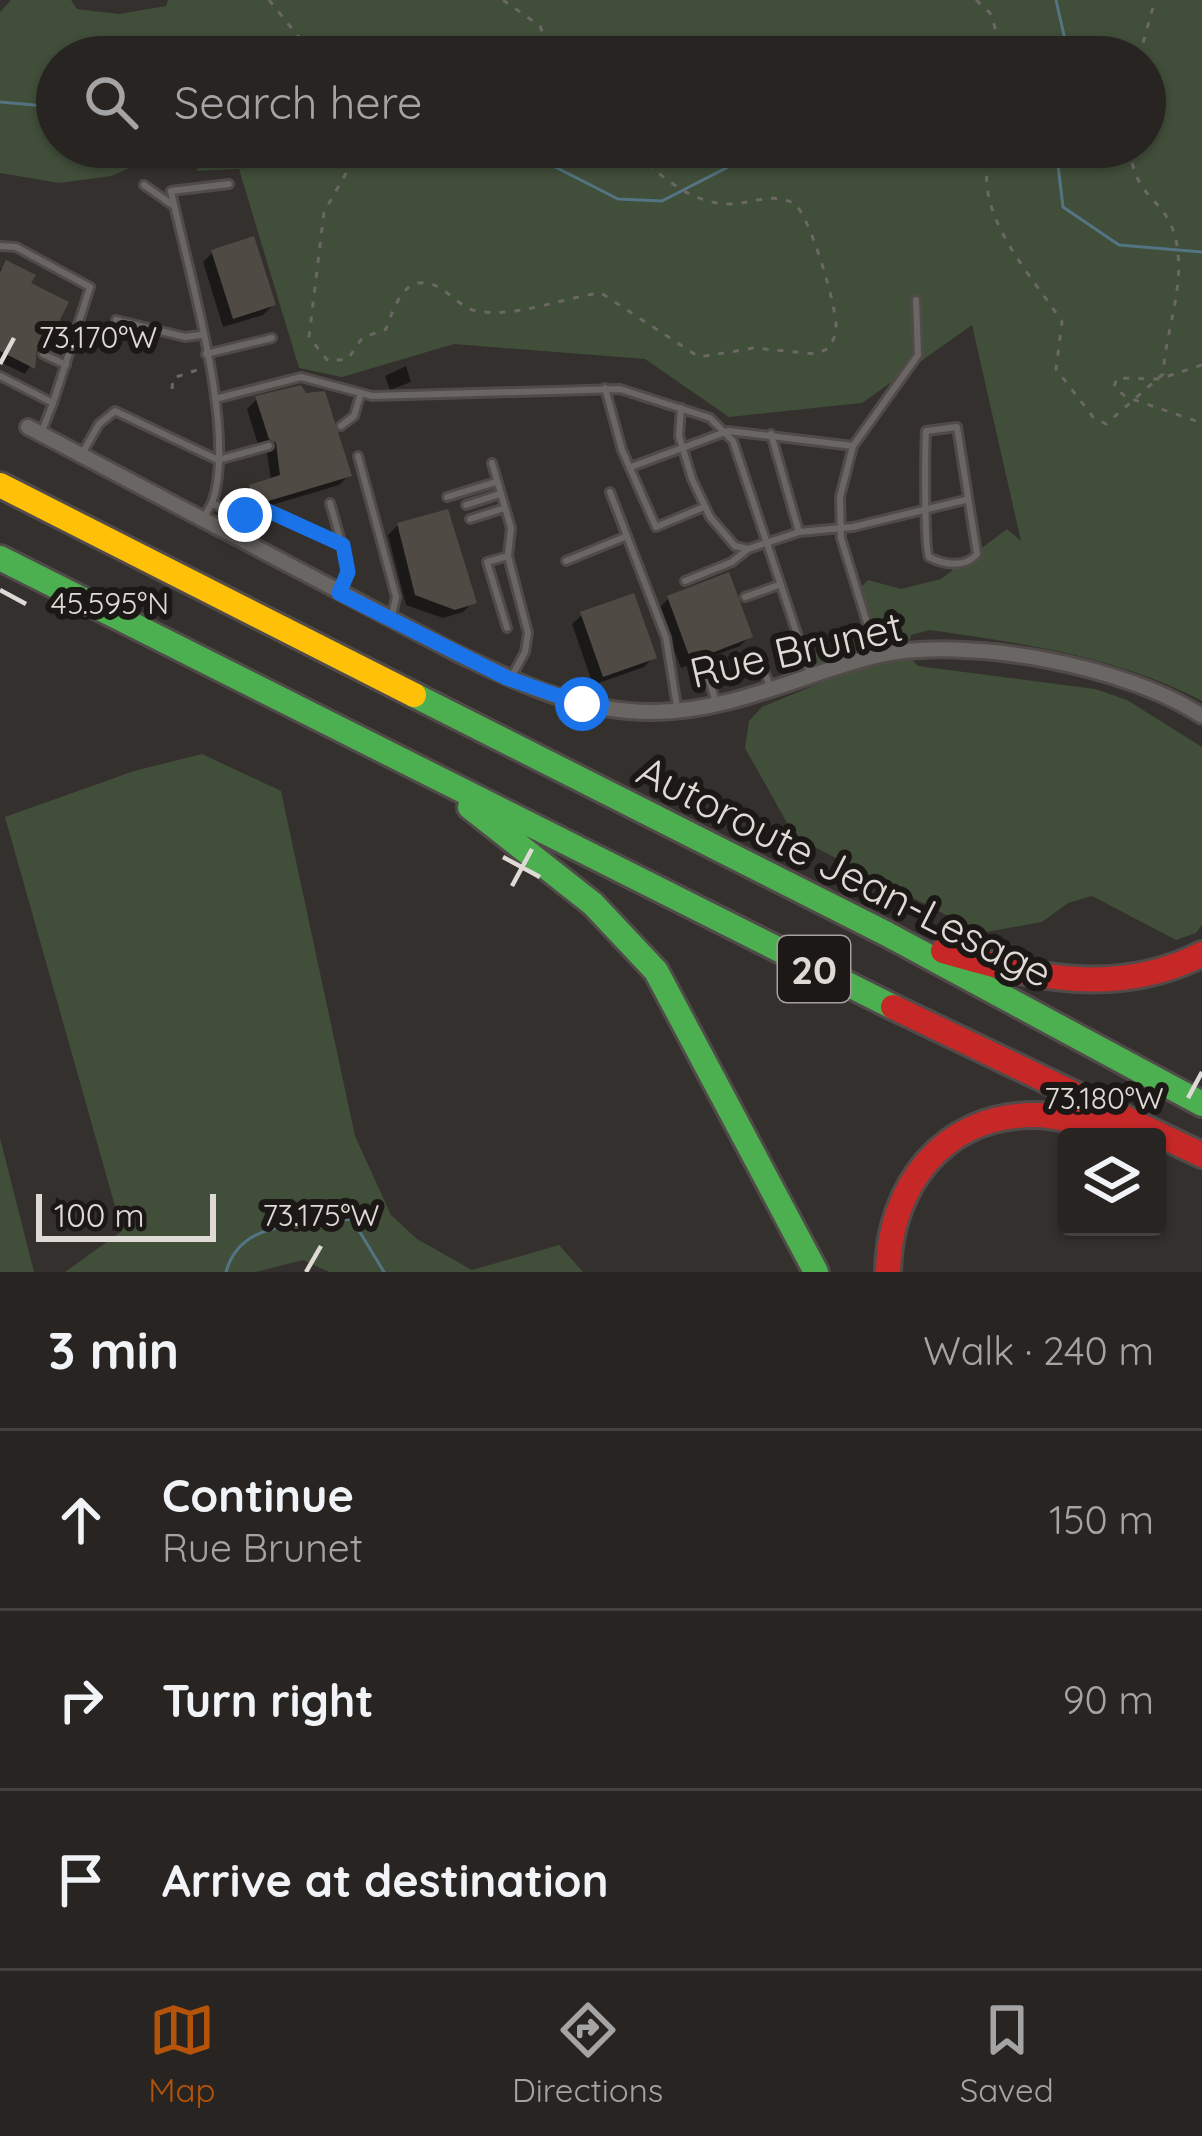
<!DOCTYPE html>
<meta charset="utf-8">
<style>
:root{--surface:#272422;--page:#2f2c2a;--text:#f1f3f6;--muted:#a4a4a5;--line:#434140;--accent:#b45309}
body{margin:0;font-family:Quicksand,sans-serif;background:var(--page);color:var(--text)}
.controls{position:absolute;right:36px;bottom:36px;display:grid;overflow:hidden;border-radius:12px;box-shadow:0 3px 9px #0004}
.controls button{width:108px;height:108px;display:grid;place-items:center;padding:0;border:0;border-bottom:3px solid var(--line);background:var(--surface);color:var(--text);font:60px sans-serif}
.scale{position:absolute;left:36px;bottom:30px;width:180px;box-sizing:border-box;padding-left:12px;border:6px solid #e0dad7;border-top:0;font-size:33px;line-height:42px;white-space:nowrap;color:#e0dad7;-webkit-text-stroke:9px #1c1816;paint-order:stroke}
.stop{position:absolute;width:36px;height:36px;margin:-27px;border:9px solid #1a73e8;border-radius:50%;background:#fff}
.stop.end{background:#1a73e8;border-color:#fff;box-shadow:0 3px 12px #0008}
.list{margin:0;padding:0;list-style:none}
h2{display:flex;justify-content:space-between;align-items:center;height:156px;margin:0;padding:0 48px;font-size:51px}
h2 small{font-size:39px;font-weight:400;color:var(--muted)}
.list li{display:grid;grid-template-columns:78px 1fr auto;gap:36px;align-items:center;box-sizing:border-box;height:180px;padding:0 48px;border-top:3px solid var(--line)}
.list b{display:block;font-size:45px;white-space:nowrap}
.list p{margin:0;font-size:39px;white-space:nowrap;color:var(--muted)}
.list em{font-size:39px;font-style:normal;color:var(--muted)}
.icon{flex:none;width:66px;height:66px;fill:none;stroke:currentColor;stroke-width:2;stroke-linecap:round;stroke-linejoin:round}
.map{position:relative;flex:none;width:1202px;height:1272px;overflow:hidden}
.search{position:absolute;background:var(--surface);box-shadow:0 3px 9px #0004;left:36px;right:36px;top:36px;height:132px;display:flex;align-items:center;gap:30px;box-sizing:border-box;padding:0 42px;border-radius:66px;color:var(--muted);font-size:45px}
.sheet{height:696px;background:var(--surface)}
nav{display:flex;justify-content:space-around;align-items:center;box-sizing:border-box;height:168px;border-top:3px solid var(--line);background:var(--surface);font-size:33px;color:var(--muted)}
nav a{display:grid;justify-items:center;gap:6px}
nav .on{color:var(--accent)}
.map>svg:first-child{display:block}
.green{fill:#414e39}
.shadow{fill:#0007}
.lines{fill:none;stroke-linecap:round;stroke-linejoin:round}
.stream{stroke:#537482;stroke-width:3}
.building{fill:#504a44}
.lane-casing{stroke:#504b49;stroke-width:12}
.street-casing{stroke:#504b49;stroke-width:20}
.fast-casing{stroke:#504b49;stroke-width:30}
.slow-casing{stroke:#504b49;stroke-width:30}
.jam-casing{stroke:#504b49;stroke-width:30}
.path{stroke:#6a6765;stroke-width:3;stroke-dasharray:6 9;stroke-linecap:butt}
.lane{stroke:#696664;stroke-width:6}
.street{stroke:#696664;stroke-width:14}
.fast{stroke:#4caf50;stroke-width:24}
.slow{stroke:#ffc107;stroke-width:24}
.jam{stroke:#c62828;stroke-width:24}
.route{stroke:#1a73e8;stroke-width:15}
.ticks{fill:none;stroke:#e0dad7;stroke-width:4.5}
.labels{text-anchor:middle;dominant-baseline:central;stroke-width:12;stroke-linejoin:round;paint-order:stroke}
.shield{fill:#1c1816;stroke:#a5a09d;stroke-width:3}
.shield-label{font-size:39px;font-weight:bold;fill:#e0dad7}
.street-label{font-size:42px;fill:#e0dad7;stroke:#1c1816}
.ticks-label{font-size:30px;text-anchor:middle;fill:#e0dad7;stroke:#1c1816;stroke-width:12;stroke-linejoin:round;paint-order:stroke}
</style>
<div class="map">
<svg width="1202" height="1272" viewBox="0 0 1202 1272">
<rect width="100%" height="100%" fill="#34302e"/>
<g class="green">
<path d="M 11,0 L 71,0 L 77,9 L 119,14 L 166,6 L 168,0 L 1202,0 L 1202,701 C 1116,656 1026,644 930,630 L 911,635 L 906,653 L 918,666 L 1095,689 L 1127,700 L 1202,747 L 1202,925 L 1196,933 L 1176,940 L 1092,896 L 1068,903 L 1042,922 L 981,933 L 795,837 L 745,748 L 749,721 L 762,707 L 820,683 L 815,656 L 820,646 L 868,630 L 859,589 L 868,580 L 901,589 L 941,579 L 1007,529 L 1021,541 L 972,325 L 862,403 L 729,417 L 645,359 L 454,344 L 342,377 L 299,368 L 239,169 L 197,171 L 202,147 L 1145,147 L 1145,57 L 57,57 L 57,147 L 155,147 L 151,159 L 111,176 L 59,183 L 0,173 L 0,12 Z"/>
<polygon points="202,754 281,791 355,1136 391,1215 417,1239 472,1270 559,1245 583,1272 329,1272 303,1260 256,1272 65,1272 122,1231 5,817 134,771"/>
<polygon points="0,1138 34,1272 0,1272"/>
</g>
<g class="shadow">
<polygon points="213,252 273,305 263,315 223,327 203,262"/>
<polygon points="7,263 27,284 44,345 25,374 0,362 0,270"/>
<polygon points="406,366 411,382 390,390 385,376"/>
<polygon points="257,399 349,475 339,485 245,513 240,497 271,481 267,453 259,448 247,409"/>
<polygon points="398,525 473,602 463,612 443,618 406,605 388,535"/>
<polygon points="668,599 750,636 740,646 681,668 658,609"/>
<polygon points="582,615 654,657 644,667 593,685 572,624"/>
</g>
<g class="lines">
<g class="stream">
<polyline points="1056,0 1069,57"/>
<polyline points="0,102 57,107"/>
<polyline points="516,147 618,199 662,201 767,147"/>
<polyline points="899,147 907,154 982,162 1043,159 1058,165 1063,207 1119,245 1202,252"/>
<polyline points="1053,147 1057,163"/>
<path d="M 226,1272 C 241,1218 301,1227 352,1219 L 384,1272"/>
</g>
</g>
<g class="building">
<polygon points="254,236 276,305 233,319 211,250"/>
<polygon points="6,260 36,275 31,283 69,302 46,347 37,350 35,369 0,351 0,272"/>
<polygon points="301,385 306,393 325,391 352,476 255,505 249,485 280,475 276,443 269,439 255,396"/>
<polygon points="448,509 477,603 455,610 415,595 397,523"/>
<polygon points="729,572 753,637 691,661 667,596"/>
<polygon points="634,593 657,658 603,677 580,612"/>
</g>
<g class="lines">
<defs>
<g id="lane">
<polyline points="144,185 174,206"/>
<polyline points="0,246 16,247 90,287 53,403"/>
<polyline points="116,320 185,337 201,335"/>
<polyline points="43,354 66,365"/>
<polyline points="206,354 272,338"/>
<polyline points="0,376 53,403 42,431"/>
<polyline points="605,388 622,450 656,527 704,507"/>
<polyline points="215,399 301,377 372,396 620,389 710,418 733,441 810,673"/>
<polyline points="681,408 679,436 692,479 710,517 735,546 748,549 799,532 853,527 965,500"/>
<polyline points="341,426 354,416 360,396"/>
<path d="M 957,427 L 977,554 C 966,568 944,565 929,557 C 924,547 925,449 926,431 Z"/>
<polyline points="771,434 799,532"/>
<polyline points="83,452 99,424 115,411 218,460 269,446"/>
<polyline points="358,456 396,597 391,620"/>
<polyline points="492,463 511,528 508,556 528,633 525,652 512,676"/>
<polyline points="631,467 728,431 853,446"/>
<polyline points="610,492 666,638 677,707"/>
<polyline points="447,497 496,482"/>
<path d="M 212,503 C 238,432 187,268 171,191 L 229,184"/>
<polyline points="330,503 348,566 340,590"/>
<polyline points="466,505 500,494"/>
<polyline points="204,517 212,503 237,516 266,510 342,545"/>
<polyline points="470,519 505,508"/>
<polyline points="566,561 627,536"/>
<polyline points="685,581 732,562 748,549"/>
<polyline points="745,597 779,585"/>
<polyline points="867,623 841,538 840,497 853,446 918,355 916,300"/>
<polyline points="507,628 487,562 508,556"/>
<polyline points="717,705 707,674 758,656 770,686"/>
</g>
<path id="street" d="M 28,427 L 456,653 C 520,684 582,713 655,712 C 733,711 802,674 876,656 C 965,635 1127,666 1202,716"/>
<g id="fast">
<polyline points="0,558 893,1007"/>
<polyline points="414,695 887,934 1202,1104"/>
<polyline points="470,807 593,904 656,971 816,1272"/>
</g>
<polyline id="slow" points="0,485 414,695"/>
<g id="jam">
<path d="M 943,951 C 1032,977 1116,998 1202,954"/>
<polyline points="893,1007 1202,1155"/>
<path d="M 888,1272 C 889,1187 943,1115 1034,1115 C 1064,1115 1095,1128 1124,1137"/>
</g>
</defs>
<use href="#lane" class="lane-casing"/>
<use href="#street" class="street-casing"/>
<use href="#fast" class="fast-casing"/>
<use href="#slow" class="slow-casing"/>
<use href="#jam" class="jam-casing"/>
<g class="path">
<polyline points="269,0 315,57"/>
<polyline points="503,0 540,26 552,57"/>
<polyline points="976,0 990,13 1005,57"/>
<polyline points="1139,57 1155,0"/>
<path d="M 361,147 L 324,212 L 309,337 L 328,361 L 348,359 L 362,338 L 386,329 C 391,315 401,285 418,283 C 444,280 455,307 477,311 C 517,318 561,298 601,293 L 699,357 L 754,348 L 816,354 L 829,348 C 831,343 835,338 836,331 C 839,312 809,211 793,203 C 772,192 750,204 730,204 C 687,204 659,172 627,147"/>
<path d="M 994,147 C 964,206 1033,276 1062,322 L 1056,369 L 1093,417 L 1106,424 L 1163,374 C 1166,327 1187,283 1175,236 C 1164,196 1134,200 1130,147"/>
<polyline points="1202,365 1159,379 1117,378 1114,387 1126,397 1202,423"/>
<polyline points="172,389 173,378 200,369"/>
</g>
<use href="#lane" class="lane"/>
<use href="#street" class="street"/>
<use href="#fast" class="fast"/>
<use href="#slow" class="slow"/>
<use href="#jam" class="jam"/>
</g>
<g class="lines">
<polyline class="route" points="245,515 266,510 343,545 348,572 339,593 507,678 582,704"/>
</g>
<path class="ticks" d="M 0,364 L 14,338M 0,590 L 26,604M 503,857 L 540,877M 512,886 L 532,849M 1188,1098 L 1202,1072M 306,1272 L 321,1246"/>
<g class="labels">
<rect class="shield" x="778" y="936" width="72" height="66" rx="9"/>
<g class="shield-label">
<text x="814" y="969">20</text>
</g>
<g class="street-label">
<text transform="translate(796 649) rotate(-13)">Rue Brunet</text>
<text transform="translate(845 871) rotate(27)">Autoroute Jean-Lesage</text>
</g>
</g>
<g class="ticks-label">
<text x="98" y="348">73.170°W</text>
<text x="110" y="614">45.595°N</text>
<text x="1104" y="1109">73.180°W</text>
<text x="321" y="1226">73.175°W</text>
</g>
</svg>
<div class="controls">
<button><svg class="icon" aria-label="layers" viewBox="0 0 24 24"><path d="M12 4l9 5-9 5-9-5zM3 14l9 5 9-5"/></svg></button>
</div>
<div class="scale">100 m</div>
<div class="stop" style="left:582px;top:704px"></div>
<div class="stop end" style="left:245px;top:515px"></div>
<div class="search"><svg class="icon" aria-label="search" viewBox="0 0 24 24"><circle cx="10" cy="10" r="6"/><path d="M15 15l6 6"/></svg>Search here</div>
</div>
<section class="sheet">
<h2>3 min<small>Walk · 240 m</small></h2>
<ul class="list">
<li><svg class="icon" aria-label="ahead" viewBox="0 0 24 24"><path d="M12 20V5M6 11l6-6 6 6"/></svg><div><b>Continue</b><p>Rue Brunet</p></div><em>150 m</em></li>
<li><svg class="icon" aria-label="right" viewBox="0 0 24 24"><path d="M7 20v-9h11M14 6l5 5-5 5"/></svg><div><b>Turn right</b></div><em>90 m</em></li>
<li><svg class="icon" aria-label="arrive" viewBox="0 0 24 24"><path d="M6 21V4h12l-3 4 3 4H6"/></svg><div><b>Arrive at destination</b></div></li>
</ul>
</section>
<nav>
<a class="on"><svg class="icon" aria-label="map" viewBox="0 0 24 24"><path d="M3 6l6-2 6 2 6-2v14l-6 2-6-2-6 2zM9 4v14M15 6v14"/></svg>Map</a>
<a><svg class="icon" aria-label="directions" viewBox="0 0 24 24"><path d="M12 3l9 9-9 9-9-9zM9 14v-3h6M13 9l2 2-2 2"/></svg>Directions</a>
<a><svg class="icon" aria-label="saved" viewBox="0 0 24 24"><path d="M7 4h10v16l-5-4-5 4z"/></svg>Saved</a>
</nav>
